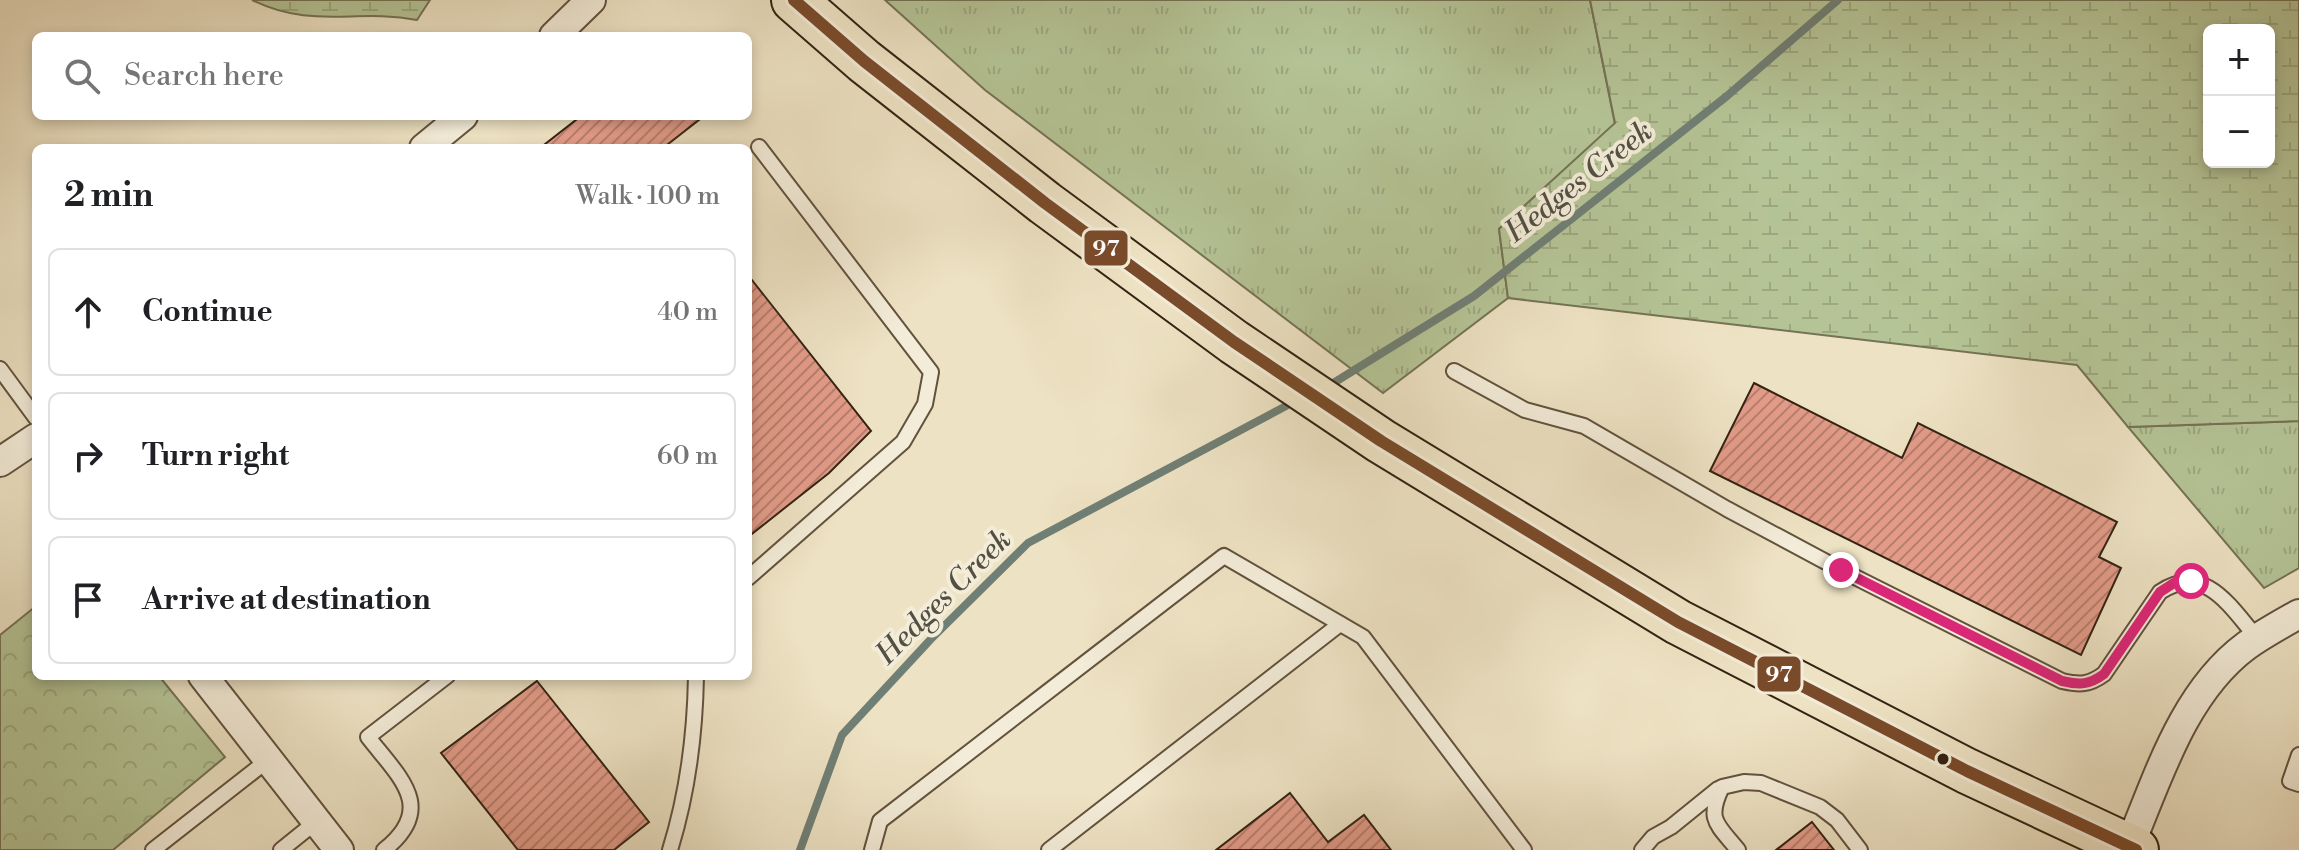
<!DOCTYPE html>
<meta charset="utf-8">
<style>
:root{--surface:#fff;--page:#f2f2f2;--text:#202124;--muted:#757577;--line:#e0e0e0}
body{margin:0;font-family:"Libre Bodoni",serif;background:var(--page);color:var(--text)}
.controls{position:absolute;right:24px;top:24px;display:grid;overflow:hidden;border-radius:12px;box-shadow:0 4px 12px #0003}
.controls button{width:72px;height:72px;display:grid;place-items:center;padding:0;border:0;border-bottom:2px solid var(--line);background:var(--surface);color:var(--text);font:40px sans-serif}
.stop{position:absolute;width:24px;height:24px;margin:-18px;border:6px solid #db2777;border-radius:50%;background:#fff}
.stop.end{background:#db2777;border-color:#fff;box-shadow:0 2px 8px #0008}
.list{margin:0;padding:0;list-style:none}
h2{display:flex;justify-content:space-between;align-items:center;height:104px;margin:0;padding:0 32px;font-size:34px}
h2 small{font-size:26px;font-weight:400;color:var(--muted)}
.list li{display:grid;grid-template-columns:52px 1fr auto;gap:24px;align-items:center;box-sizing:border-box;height:128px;margin:0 16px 16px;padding:0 16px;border:2px solid var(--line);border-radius:12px}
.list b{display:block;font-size:30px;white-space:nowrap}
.list em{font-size:26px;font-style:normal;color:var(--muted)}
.icon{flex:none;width:44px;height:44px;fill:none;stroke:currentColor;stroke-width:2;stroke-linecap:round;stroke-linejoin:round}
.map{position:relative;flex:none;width:2299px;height:850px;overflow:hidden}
.search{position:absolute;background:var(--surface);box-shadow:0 4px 12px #0003;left:32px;top:32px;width:720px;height:88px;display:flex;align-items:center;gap:20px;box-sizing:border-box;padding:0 28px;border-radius:12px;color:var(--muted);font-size:30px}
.panel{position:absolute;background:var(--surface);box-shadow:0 4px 12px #0003;left:32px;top:144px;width:720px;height:536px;border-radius:12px}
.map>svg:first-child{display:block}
.grass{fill:url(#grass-tufts);stroke:#747354;stroke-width:2}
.forest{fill:url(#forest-crowns);stroke:#747354;stroke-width:2}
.wetland{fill:url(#wetland-marsh);stroke:#747354;stroke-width:2;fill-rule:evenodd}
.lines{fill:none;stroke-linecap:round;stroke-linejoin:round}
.stream{stroke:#707f75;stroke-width:8}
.building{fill:url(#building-hatch);stroke:#332212;stroke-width:2}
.lane-casing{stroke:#62523e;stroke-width:18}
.street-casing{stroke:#62523e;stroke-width:32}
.highway-casing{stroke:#332212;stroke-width:48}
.lane{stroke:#f3ecd8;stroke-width:14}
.street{stroke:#f3ecd8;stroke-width:28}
.highway{stroke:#ede2c3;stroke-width:44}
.bus-1-casing{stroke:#f3ecd8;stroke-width:18}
.bus-1{stroke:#7a4b2a;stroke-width:12}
.route{stroke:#db2777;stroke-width:10}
.bus-dot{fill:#332212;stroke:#f3ecd8;stroke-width:3}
.labels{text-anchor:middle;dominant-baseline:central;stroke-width:8;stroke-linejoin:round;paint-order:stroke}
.water-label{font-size:30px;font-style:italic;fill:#525044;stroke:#f3ecd8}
.line-badge{stroke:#f3ecd8;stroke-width:3}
.badge-label{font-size:22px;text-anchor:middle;font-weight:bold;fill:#fff}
</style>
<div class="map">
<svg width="2299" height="850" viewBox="0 0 2299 850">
<defs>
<pattern id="grass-tufts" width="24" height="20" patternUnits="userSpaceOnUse" patternTransform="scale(2)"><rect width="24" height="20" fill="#b5c496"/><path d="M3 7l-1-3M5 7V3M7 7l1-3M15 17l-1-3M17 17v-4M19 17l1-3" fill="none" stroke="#9ca880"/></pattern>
<pattern id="forest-crowns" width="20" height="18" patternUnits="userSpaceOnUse" patternTransform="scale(2)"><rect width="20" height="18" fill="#b5c496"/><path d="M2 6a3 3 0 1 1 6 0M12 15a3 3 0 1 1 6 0" fill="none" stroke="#9ca880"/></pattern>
<pattern id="wetland-marsh" width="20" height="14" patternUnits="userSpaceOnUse" patternTransform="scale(2)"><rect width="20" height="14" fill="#b5c496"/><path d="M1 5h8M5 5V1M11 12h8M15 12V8" fill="none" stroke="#9ca880"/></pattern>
<pattern id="building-hatch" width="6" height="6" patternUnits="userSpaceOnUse" patternTransform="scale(2)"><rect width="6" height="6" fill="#e39b88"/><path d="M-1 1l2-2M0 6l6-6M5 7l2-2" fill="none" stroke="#b97e6e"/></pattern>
</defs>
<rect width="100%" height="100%" fill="#ede2c3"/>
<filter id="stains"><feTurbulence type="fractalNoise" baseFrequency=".0025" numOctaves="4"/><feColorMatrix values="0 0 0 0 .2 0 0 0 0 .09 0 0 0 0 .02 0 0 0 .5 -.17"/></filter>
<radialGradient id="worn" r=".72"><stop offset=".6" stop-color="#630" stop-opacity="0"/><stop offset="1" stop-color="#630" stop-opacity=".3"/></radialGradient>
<g class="grass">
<polygon points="885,0 1590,0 1615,124 1499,229 1508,298 1383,393 985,90"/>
<polygon points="2299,421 2299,568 2264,588 2128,427"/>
</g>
<polygon class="forest" points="36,606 36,676 159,676 225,757 113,850 0,850 0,635"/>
<g class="wetland">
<path d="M 252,0 L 430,0 L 417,20 C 356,8 313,30 252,0 Z"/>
<path d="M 1590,0 L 2299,0 L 2299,421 L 2128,427 L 2077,365 L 1508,298 L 1499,229 L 1615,123 ZM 2209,30 L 2269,30 L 2269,162 L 2209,162 Z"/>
</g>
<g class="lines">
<g class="stream">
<polyline points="1335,382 1474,296 1727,96 1838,0"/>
<polyline points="800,850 842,735 931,639 1028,543 1286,406"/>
</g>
</g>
<g class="building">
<polygon points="581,116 704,116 663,148 540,148"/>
<polygon points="748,275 871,431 829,473 748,537"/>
<polygon points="1754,383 1902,458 1918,423 2117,522 2099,557 2121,568 2081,655 1710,471"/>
<polygon points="537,681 649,822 614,850 518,850 441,753"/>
<polygon points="1290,793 1328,842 1364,815 1391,850 1216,850"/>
<polygon points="1812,822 1834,850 1776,850"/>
</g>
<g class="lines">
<defs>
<g id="lane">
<polyline points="0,369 36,418"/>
<path d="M 1454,371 L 1525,410 L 1584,426 L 1727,509 L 1841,570 L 2062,681 C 2080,685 2089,685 2104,674 L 2160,592 C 2205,562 2231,608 2258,639"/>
<polyline points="748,578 903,442 925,404 931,372 759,147"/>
<polyline points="2299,755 2290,781 2299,784"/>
<polyline points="153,850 268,760"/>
<polyline points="281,850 317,821"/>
<path d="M 384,850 C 437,808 400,778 368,737 L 447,676"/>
<path d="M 670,850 C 688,792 695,736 696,676"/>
<polyline points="872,850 880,821 1224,556 1363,637 1524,850"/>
<polyline points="1049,850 1340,624"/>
<polyline points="1642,850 1653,837 1671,827 1718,789"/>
<path d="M 1738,850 C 1717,824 1706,820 1722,787 L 1744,782 L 1761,783 L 1820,807 L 1837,820 L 1860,850"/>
</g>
<g id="street">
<polyline points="554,36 591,0"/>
<polyline points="424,148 463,116"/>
<polyline points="0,462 36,438"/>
<polyline points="203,676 339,850"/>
<path d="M 2129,847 C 2158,778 2183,693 2246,646 C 2263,634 2281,624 2299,614"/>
</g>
<polyline id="highway" points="794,0 864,61 1045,203 1234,342 1381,441 1678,622 1967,771 2136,850"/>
</defs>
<use href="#lane" class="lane-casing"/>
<use href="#street" class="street-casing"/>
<use href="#highway" class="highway-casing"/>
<use href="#lane" class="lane"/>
<use href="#street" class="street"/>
<use href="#highway" class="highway"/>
<defs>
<polyline id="bus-1" points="794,0 864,61 1045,203 1234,342 1381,441 1678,622 1967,771 2136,850"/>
</defs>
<use href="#bus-1" class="bus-1-casing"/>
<use href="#bus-1" class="bus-1"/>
</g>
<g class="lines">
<path class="route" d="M 1841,570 L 2062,681 C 2080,685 2089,685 2104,674 L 2160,592 L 2174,583 L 2191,581"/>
</g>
<circle class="bus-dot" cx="1943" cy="759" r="7"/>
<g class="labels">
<g class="water-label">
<text transform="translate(1579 182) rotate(-38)">Hedges Creek</text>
<text transform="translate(944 597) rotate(-45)">Hedges Creek</text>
</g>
</g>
<g class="line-badge">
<rect x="1083" y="229" width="46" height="38" rx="8" fill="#7a4b2a"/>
<rect x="1756" y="655" width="46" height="38" rx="8" fill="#7a4b2a"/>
</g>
<g class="badge-label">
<text x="1106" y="256">97</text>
<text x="1779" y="682">97</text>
</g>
<rect width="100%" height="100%" filter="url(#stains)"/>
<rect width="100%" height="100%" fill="url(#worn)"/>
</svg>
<div class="controls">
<button>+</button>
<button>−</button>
</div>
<div class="stop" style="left:2191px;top:581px"></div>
<div class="stop end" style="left:1841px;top:570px"></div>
<div class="search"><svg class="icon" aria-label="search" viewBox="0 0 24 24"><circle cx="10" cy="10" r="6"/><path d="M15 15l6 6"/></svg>Search here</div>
<section class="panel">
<h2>2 min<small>Walk · 100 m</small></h2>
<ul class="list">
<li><svg class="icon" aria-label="ahead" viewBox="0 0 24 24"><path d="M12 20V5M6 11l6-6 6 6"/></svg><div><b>Continue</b></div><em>40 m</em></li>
<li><svg class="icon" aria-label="right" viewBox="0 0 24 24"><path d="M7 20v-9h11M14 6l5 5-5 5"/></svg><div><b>Turn right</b></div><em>60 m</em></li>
<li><svg class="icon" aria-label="arrive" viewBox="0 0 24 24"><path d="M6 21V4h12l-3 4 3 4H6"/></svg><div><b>Arrive at destination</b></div></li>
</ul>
</section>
</div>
